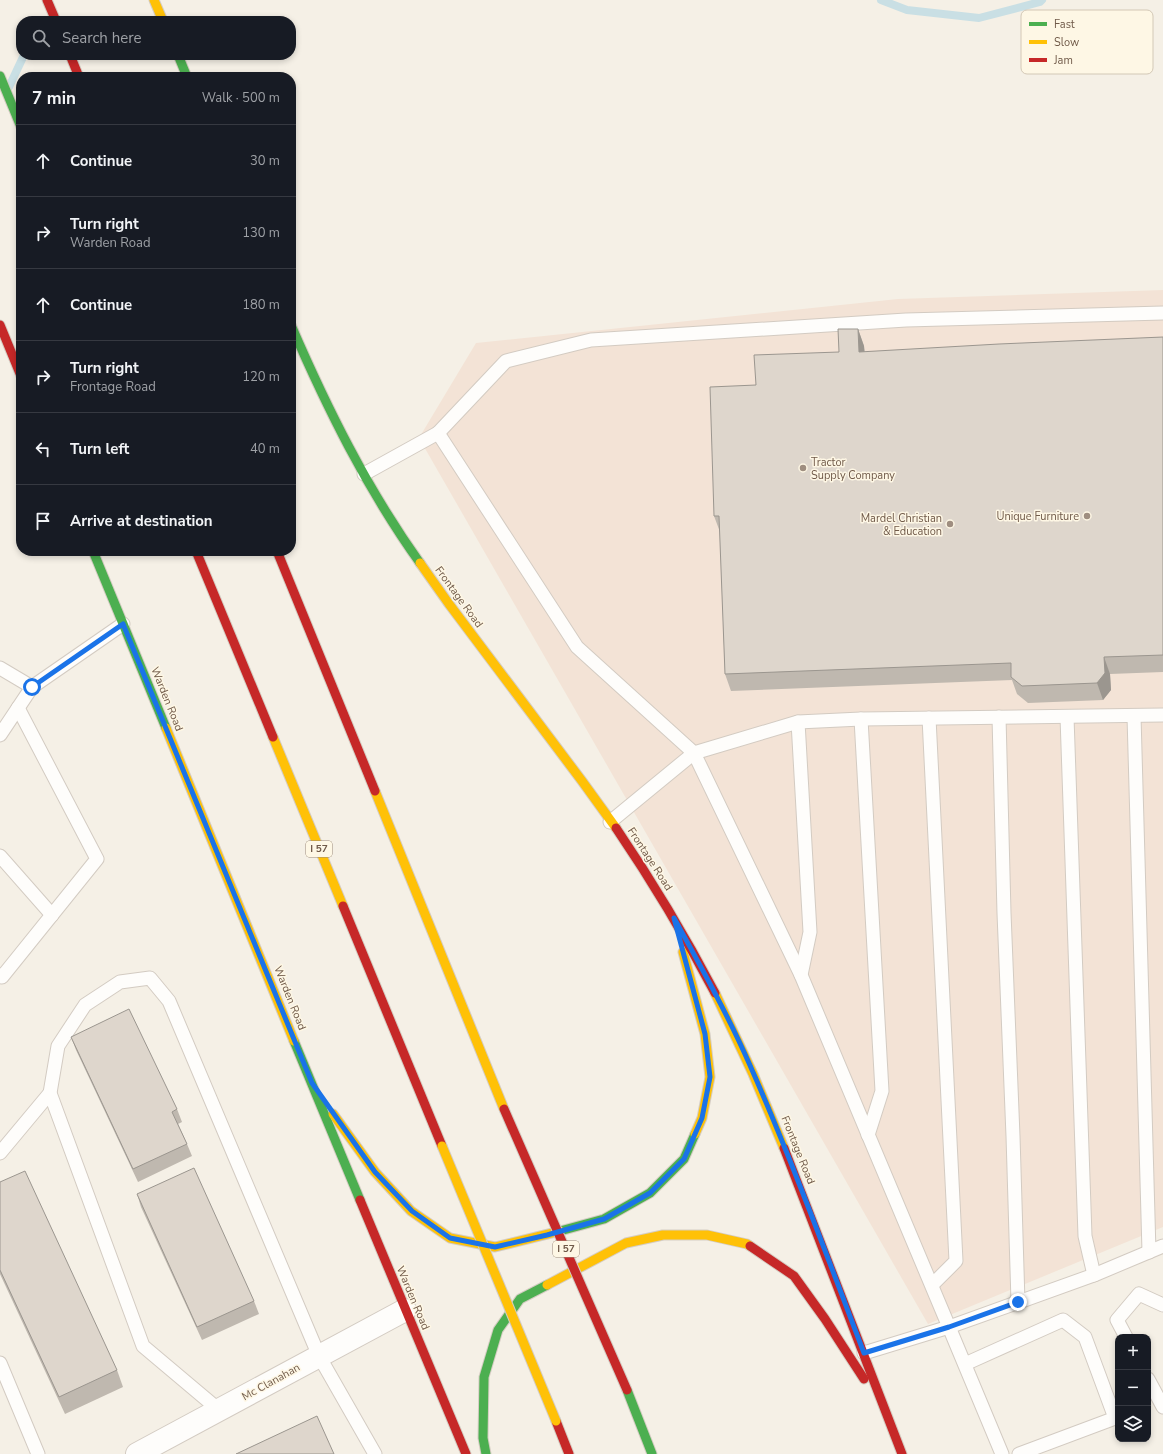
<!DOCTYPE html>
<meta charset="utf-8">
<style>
:root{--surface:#171b24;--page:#242831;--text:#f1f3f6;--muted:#9ea1a6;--line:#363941}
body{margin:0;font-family:"Nunito Sans",sans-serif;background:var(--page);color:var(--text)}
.controls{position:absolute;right:12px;bottom:12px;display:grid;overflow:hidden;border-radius:8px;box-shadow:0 2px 6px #0003}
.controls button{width:36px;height:36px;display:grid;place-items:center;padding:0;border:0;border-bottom:1px solid var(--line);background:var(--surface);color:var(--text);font:20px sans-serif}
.stop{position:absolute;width:12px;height:12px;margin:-9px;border:3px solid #1a73e8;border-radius:50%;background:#fff}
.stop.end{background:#1a73e8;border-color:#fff;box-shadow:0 1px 4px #0008}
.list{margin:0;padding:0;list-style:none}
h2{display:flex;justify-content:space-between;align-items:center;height:52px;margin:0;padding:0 16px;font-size:17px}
h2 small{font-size:13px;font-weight:400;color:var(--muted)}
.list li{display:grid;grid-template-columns:26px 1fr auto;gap:12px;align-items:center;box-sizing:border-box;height:72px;padding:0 16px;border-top:1px solid var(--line)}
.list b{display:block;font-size:15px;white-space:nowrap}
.list p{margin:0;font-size:13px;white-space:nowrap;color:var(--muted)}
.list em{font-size:13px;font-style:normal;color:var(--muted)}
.icon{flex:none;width:22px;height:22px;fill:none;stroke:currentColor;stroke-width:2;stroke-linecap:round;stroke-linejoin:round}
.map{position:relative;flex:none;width:1163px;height:1454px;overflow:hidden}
.search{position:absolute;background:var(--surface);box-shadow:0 2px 6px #0003;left:16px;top:16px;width:280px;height:44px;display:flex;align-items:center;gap:10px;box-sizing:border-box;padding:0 14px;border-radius:16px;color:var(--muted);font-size:15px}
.panel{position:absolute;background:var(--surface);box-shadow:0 2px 6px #0003;left:16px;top:72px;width:280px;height:484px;border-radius:16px}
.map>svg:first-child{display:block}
.commercial{fill:#f3e3d6}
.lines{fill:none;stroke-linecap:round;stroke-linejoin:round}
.stream{stroke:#c9dfe4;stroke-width:8}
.lane-casing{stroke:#d3cbc2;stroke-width:15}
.street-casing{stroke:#d3cbc2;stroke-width:24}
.fast-casing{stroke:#d5cdc3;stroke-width:11}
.slow-casing{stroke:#d5cdc3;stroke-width:11}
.jam-casing{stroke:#d5cdc3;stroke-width:11}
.lane{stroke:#fefdfb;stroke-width:13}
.street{stroke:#fefdfb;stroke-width:22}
.fast{stroke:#4caf50;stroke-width:9}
.slow{stroke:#ffc107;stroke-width:9}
.jam{stroke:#c62828;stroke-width:9}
.slow-bridge-casing{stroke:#d3ccc4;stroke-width:11;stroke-linecap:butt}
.jam-bridge-casing{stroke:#d3ccc4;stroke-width:11;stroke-linecap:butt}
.slow-bridge{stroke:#ffc107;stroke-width:9}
.jam-bridge{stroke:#c62828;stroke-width:9}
.wall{fill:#bfb8af}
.shaded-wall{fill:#9b968f}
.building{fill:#ded6cc;stroke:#9b968f}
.route{stroke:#1a73e8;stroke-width:5}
.poi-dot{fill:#9f8e80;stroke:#fef7e5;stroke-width:1.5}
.labels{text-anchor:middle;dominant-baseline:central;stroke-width:3;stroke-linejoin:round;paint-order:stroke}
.shield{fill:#fef7e5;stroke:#9b8978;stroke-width:1}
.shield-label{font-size:10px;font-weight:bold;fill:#705a49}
.poi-label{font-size:11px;fill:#705a49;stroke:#fef7e5;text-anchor:end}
.street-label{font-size:11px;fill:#705a49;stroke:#fef7e5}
.key{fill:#fef7e5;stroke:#d3c8b6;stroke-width:1}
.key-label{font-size:11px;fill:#705a49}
</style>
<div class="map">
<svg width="1163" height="1454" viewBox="0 0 1163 1454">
<rect width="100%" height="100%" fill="#f5f0e6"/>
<polygon class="commercial" points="1163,290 1163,1227 928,1324 419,438 476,343 898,299"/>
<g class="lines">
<g class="stream">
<polyline points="881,0 907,10 979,18 1040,2 1042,0"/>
<polyline points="9,87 24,55"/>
</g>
<defs>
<g id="lane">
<polyline points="438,433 506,361 591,340 906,320 1163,313"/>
<polyline points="364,474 438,433 577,647 694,753 610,822"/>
<polyline points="0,668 32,687"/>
<polyline points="1134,716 1149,1252"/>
<polyline points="999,717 1004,913 1013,1136 1018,1302"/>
<polyline points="1067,717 1085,1236 1094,1275"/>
<polyline points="929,718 956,1261 932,1285"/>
<polyline points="861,719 882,1091 868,1135"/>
<polyline points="798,722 810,932 801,975"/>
<polyline points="0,735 32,687 123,624"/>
<polyline points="0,856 52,915"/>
<polyline points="0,975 2,977 97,859 18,708"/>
<polyline points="0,1153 50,1093"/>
<polyline points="1126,1337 1117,1320 1139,1294 1163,1305"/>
<polyline points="864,1353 949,1327 801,975 694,753 798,722 861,719 1163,715"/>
<polyline points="0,1363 38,1454"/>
<polyline points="965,1364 1063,1320 1085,1337 1115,1418"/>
<polyline points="1148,1379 1163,1407"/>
<polyline points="219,1410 143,1346 50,1093 58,1046 85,1005 120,982 150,978 169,1001 319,1356 375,1454"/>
<polyline points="1002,1454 949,1327 1094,1275 1163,1246"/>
<polyline points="1019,1454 1118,1417"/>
</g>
<polyline id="street" points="137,1454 405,1310"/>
<g id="fast">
<polyline points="178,55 187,77"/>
<polyline points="0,76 21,127"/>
<path d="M 291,325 C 327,408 367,489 420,563"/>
<polyline points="93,551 166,728"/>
<polyline points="294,1041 360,1200"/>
<polyline points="560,1231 604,1219 650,1193 684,1159 695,1134"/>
<polyline points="627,1390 652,1454"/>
<polyline points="486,1454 483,1438 484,1377 498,1330 520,1299 547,1285"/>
</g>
<g id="slow">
<polyline points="154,0 163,21"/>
<polyline points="420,563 449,604 582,781 616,828"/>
<polyline points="166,728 294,1041"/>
<polyline points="273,737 343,906"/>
<polyline points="375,791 504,1109"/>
<polyline points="683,952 705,1034 710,1077 702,1118 695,1134"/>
<polyline points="715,993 753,1074 784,1148"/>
<polyline points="333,1114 375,1172 411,1211 450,1238 495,1247 560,1231"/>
<polyline points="547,1285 626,1243 663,1235 707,1235 747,1244 750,1246"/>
</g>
<g id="jam">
<polyline points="47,0 56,21"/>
<polyline points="70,55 79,77"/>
<polyline points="0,325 21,376"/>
<polyline points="196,551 273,737"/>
<polyline points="277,551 375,791"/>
<path d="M 616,828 C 652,881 685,936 715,993"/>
<polyline points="343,906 442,1146"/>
<polyline points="784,1148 902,1454"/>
<polyline points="360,1200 466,1454"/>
<polyline points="750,1246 794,1276 825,1319 864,1379"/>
<polyline points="556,1421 569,1454"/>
</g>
</defs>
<use href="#lane" class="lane-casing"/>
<use href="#street" class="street-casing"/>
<use href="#fast" class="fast-casing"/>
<use href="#slow" class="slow-casing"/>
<use href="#jam" class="jam-casing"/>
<use href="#lane" class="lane"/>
<use href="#street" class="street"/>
<use href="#fast" class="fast"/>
<use href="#slow" class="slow"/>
<use href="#jam" class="jam"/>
<defs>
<polyline id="slow-bridge" points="442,1146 556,1421"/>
<polyline id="jam-bridge" points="504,1109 627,1390"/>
</defs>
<use href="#slow-bridge" class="slow-bridge-casing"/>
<use href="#jam-bridge" class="jam-bridge-casing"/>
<use href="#slow-bridge" class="slow-bridge"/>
<use href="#jam-bridge" class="jam-bridge"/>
</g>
<g class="wall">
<polygon points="858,329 864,346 865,352 1163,337 1163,672 1110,674 1111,690 1103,700 1028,703 1017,694 1012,680 731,691 725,674 720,532 714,516 756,385 839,352"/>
<polygon points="71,1037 177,1109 182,1122 178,1124 187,1144 192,1156 138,1182 76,1050"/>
<polygon points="0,1182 117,1370 123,1387 65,1414 0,1274"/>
<polygon points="137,1194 254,1301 259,1314 202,1340 141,1207"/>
</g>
<g class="shaded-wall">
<polygon points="858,329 864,346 865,369 859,352"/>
<polygon points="1104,657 1110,674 1111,690 1103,700 1097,683"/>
</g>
<g class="building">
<polygon points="838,329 858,329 859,352 999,344 1163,337 1163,655 1104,657 1105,673 1097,683 1022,686 1011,677 1011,663 725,674 719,516 714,516 710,387 756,385 754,355 839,352"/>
<polygon points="129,1009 177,1109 172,1112 187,1144 133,1169 71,1037"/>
<polygon points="194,1168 254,1301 197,1327 137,1194"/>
<polygon points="25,1171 117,1370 59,1397 0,1270 0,1182"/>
<polygon points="317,1416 334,1454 236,1454"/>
</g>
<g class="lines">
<path class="route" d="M 32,687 L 123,624 L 312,1083 L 375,1172 L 412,1211 L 450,1238 L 495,1247 L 547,1235 L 604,1219 L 650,1193 L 684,1159 L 702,1118 L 710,1077 L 705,1034 L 674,918 C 700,965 727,1013 749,1063 C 791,1158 827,1256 864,1353 L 949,1327 L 1018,1302"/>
</g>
<g class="poi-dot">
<circle cx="803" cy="468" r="4"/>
<circle cx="1087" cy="516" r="4"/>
<circle cx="950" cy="524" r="4"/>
</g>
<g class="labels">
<g class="shield">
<rect x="306" y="841" width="26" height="16" rx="3"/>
<rect x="553" y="1241" width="26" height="16" rx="3"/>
</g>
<g class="shield-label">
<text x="319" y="849">I 57</text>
<text x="566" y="1249">I 57</text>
</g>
<g class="poi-label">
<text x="811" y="462" text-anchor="start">Tractor<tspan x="811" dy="13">Supply Company</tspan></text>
<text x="1079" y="516">Unique Furniture</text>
<text x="942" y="518">Mardel Christian<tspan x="942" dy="13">&amp; Education</tspan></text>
</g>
<g class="street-label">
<text transform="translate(459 597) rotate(54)">Frontage Road</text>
<text transform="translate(167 699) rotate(68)">Warden Road</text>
<text transform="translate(650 859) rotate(57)">Frontage Road</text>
<text transform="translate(290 998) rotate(68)">Warden Road</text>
<text transform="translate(798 1150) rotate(68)">Frontage Road</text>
<text transform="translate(413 1298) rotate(67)">Warden Road</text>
<text transform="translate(271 1382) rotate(-29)">Mc Clanahan</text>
</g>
</g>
<rect x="1021" y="10" width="132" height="64" rx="6" class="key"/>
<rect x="1029" y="22" width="18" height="4" fill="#4caf50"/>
<rect x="1029" y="40" width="18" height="4" fill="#ffc107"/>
<rect x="1029" y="58" width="18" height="4" fill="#c62828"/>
<g class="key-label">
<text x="1054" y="28">Fast</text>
<text x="1054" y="46">Slow</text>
<text x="1054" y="64">Jam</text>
</g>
</svg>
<div class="controls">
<button>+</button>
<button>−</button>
<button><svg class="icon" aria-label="layers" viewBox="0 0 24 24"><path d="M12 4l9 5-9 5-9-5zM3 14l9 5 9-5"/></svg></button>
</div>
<div class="stop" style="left:32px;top:687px"></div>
<div class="stop end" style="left:1018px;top:1302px"></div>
<div class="search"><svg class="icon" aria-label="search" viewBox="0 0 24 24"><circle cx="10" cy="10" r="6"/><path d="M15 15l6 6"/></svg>Search here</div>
<section class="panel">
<h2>7 min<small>Walk · 500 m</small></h2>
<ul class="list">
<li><svg class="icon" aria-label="ahead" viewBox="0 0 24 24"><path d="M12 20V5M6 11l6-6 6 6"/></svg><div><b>Continue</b></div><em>30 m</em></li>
<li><svg class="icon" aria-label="right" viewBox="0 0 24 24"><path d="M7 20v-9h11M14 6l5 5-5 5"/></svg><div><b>Turn right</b><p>Warden Road</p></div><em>130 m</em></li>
<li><svg class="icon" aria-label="ahead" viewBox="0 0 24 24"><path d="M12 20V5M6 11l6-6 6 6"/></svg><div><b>Continue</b></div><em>180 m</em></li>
<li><svg class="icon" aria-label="right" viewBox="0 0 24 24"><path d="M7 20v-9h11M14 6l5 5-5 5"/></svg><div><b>Turn right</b><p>Frontage Road</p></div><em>120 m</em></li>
<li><svg class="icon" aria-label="left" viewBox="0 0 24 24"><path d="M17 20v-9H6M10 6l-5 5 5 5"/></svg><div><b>Turn left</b></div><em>40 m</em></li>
<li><svg class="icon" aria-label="arrive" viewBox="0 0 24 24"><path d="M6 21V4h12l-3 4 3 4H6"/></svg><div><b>Arrive at destination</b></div></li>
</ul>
</section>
</div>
